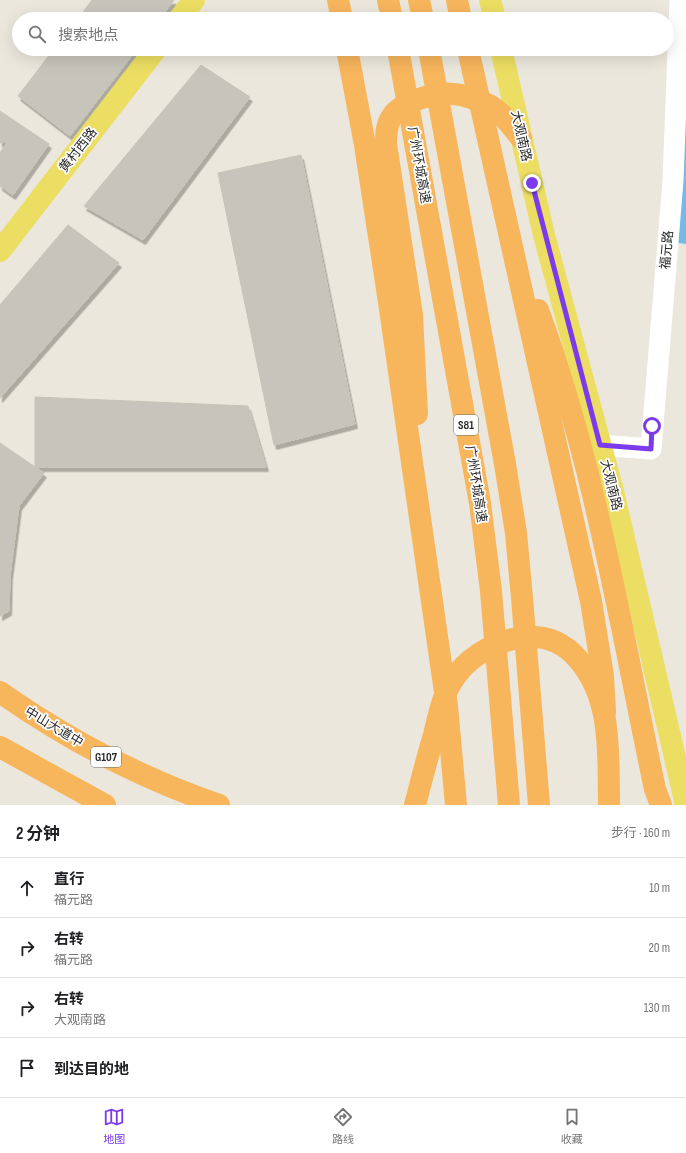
<!DOCTYPE html>
<html lang="zh">
<meta charset="utf-8">
<style>
:root{--surface:#fff;--page:#f2f2f2;--text:#202124;--muted:#757577;--line:#e0e0e0;--accent:#7c3aed}
body{margin:0;font-family:"Sofia Sans Condensed","Noto Sans SC",sans-serif;background:var(--page);color:var(--text)}
.stop{position:absolute;width:12px;height:12px;margin:-9px;border:3px solid #7c3aed;border-radius:50%;background:#fff}
.stop.end{background:#7c3aed;border-color:#fff;box-shadow:0 1px 4px #0008}
.list{margin:0;padding:0;list-style:none}
h2{display:flex;justify-content:space-between;align-items:center;height:52px;margin:0;padding:0 16px;font-size:17px}
h2 small{font-size:13px;font-weight:400;color:var(--muted)}
.list li{display:grid;grid-template-columns:26px 1fr auto;gap:12px;align-items:center;box-sizing:border-box;height:60px;padding:0 16px;border-top:1px solid var(--line)}
.list b{display:block;font-size:15px;white-space:nowrap}
.list p{margin:0;font-size:13px;white-space:nowrap;color:var(--muted)}
.list em{font-size:13px;font-style:normal;color:var(--muted)}
.icon{flex:none;width:22px;height:22px;fill:none;stroke:currentColor;stroke-width:2;stroke-linecap:round;stroke-linejoin:round}
.map{position:relative;flex:none;width:686px;height:805px;overflow:hidden}
.search{position:absolute;background:var(--surface);box-shadow:0 4px 16px #0002;left:12px;right:12px;top:12px;height:44px;display:flex;align-items:center;gap:10px;box-sizing:border-box;padding:0 14px;border-radius:22px;color:var(--muted);font-size:15px}
.sheet{height:292px;background:var(--surface)}
nav{display:flex;justify-content:space-around;align-items:center;box-sizing:border-box;height:56px;border-top:1px solid var(--line);background:var(--surface);font-size:11px;color:var(--muted)}
nav a{display:grid;justify-items:center;gap:2px}
nav .on{color:var(--accent)}
.map>svg:first-child{display:block}
.lines{fill:none;stroke-linecap:round;stroke-linejoin:round}
.river{stroke:#73b9e9;stroke-width:26}
.building{fill:#c7c5bb;stroke:#c7c3b6;filter:url(#shadow)}
.minor{stroke:#fff;stroke-width:21}
.major{stroke:#ebde62;stroke-width:22}
.highway{stroke:#f7b55c;stroke-width:22}
.route{stroke:#7c3aed;stroke-width:5}
.labels{text-anchor:middle;dominant-baseline:central;stroke-width:3.5;stroke-linejoin:round;paint-order:stroke}
.shield{fill:#fff;stroke:#6a6a6a;stroke-width:1}
.shield-label{font-size:12px;font-weight:bold;fill:#2a2a2a}
.street-label{font-size:13px;fill:#2a2a2a;stroke:#fff}
</style>
<div class="map">
<svg width="686" height="805" viewBox="0 0 686 805">
<defs>
<filter id="shadow"><feDropShadow dx="2.5" dy="4.5" stdDeviation="0" flood-color="#0004"/></filter>
</defs>
<rect width="100%" height="100%" fill="#ebe7dc"/>
<g class="lines">
<polyline class="river" points="686,132 679,230 686,231"/>
</g>
<g class="building">
<polygon points="92,0 174,0 160,19 78,19"/>
<polygon points="54,49 137,49 70,136 18,96"/>
<polygon points="201,65 250,97 143,240 84,206"/>
<polygon points="0,111 49,144 13,195 0,186 0,153 8,141 0,143"/>
<polygon points="301,155 355,424 274,445 218,173"/>
<polygon points="68,225 119,263 0,398 0,305"/>
<polygon points="35,397 248,406 266,467 35,467"/>
<polygon points="0,443 44,473 19,506 10,575 9,611 0,616"/>
</g>
<g class="lines">
<polyline class="minor" points="600,445 651,449 673,181 680,0"/>
<g class="major">
<polyline points="490,0 495,19"/>
<polyline points="179,19 194,0"/>
<polyline points="501,49 544,235 613,491 686,805"/>
<polyline points="0,251 156,49"/>
</g>
<g class="highway">
<polyline points="338,0 342,19"/>
<polyline points="388,0 392,19"/>
<polyline points="419,0 423,19"/>
<polyline points="457,0 461,19"/>
<polyline points="347,49 365,145 389,302 447,706 456,805"/>
<polyline points="398,49 480,503 491,591 509,805"/>
<polyline points="429,49 505,464 516,533 522,598 539,805"/>
<polyline points="468,49 591,601 603,676 605,712"/>
<path d="M 538,310 C 595,464 621,629 655,789 L 661,805"/>
<path d="M 417,414 L 412,315 L 386,144 C 386,135 386,126 391,118 C 399,102 437,91 454,94 C 466,95 478,100 489,105 C 502,112 512,127 521,138"/>
<path d="M 0,692 C 68,740 141,778 219,805"/>
<polyline points="0,747 105,805"/>
<path d="M 415,805 C 421,782 427,758 434,735 C 438,718 442,698 451,683 C 465,659 490,644 517,638 C 541,634 561,640 577,658 C 613,698 608,754 609,805"/>
</g>
</g>
<g class="lines">
<polyline class="route" points="532,183 600,445 651,449 652,426"/>
</g>
<g class="labels">
<g class="shield">
<rect x="454" y="415" width="24" height="20" rx="3"/>
<rect x="91" y="747" width="30" height="20" rx="3"/>
</g>
<g class="shield-label">
<text x="466" y="425">S81</text>
<text x="106" y="757">G107</text>
</g>
<g class="street-label">
<text transform="translate(521 136) rotate(77)">大观南路</text>
<text transform="translate(78 150) rotate(-52)">黄村西路</text>
<text transform="translate(419 165) rotate(80)">广州环城高速</text>
<text transform="translate(667 250) rotate(-85)">福元路</text>
<text transform="translate(476 484) rotate(81)">广州环城高速</text>
<text transform="translate(611 485) rotate(76)">大观南路</text>
<text transform="translate(54 727) rotate(31)">中山大道中</text>
</g>
</g>
</svg>
<div class="stop" style="left:652px;top:426px"></div>
<div class="stop end" style="left:532px;top:183px"></div>
<div class="search"><svg class="icon" aria-label="search" viewBox="0 0 24 24"><circle cx="10" cy="10" r="6"/><path d="M15 15l6 6"/></svg>搜索地点</div>
</div>
<section class="sheet">
<h2>2 分钟<small>步行 · 160 m</small></h2>
<ul class="list">
<li><svg class="icon" aria-label="ahead" viewBox="0 0 24 24"><path d="M12 20V5M6 11l6-6 6 6"/></svg><div><b>直行</b><p>福元路</p></div><em>10 m</em></li>
<li><svg class="icon" aria-label="right" viewBox="0 0 24 24"><path d="M7 20v-9h11M14 6l5 5-5 5"/></svg><div><b>右转</b><p>福元路</p></div><em>20 m</em></li>
<li><svg class="icon" aria-label="right" viewBox="0 0 24 24"><path d="M7 20v-9h11M14 6l5 5-5 5"/></svg><div><b>右转</b><p>大观南路</p></div><em>130 m</em></li>
<li><svg class="icon" aria-label="arrive" viewBox="0 0 24 24"><path d="M6 21V4h12l-3 4 3 4H6"/></svg><div><b>到达目的地</b></div></li>
</ul>
</section>
<nav>
<a class="on"><svg class="icon" aria-label="map" viewBox="0 0 24 24"><path d="M3 6l6-2 6 2 6-2v14l-6 2-6-2-6 2zM9 4v14M15 6v14"/></svg>地图</a>
<a><svg class="icon" aria-label="directions" viewBox="0 0 24 24"><path d="M12 3l9 9-9 9-9-9zM9 14v-3h6M13 9l2 2-2 2"/></svg>路线</a>
<a><svg class="icon" aria-label="saved" viewBox="0 0 24 24"><path d="M7 4h10v16l-5-4-5 4z"/></svg>收藏</a>
</nav>
